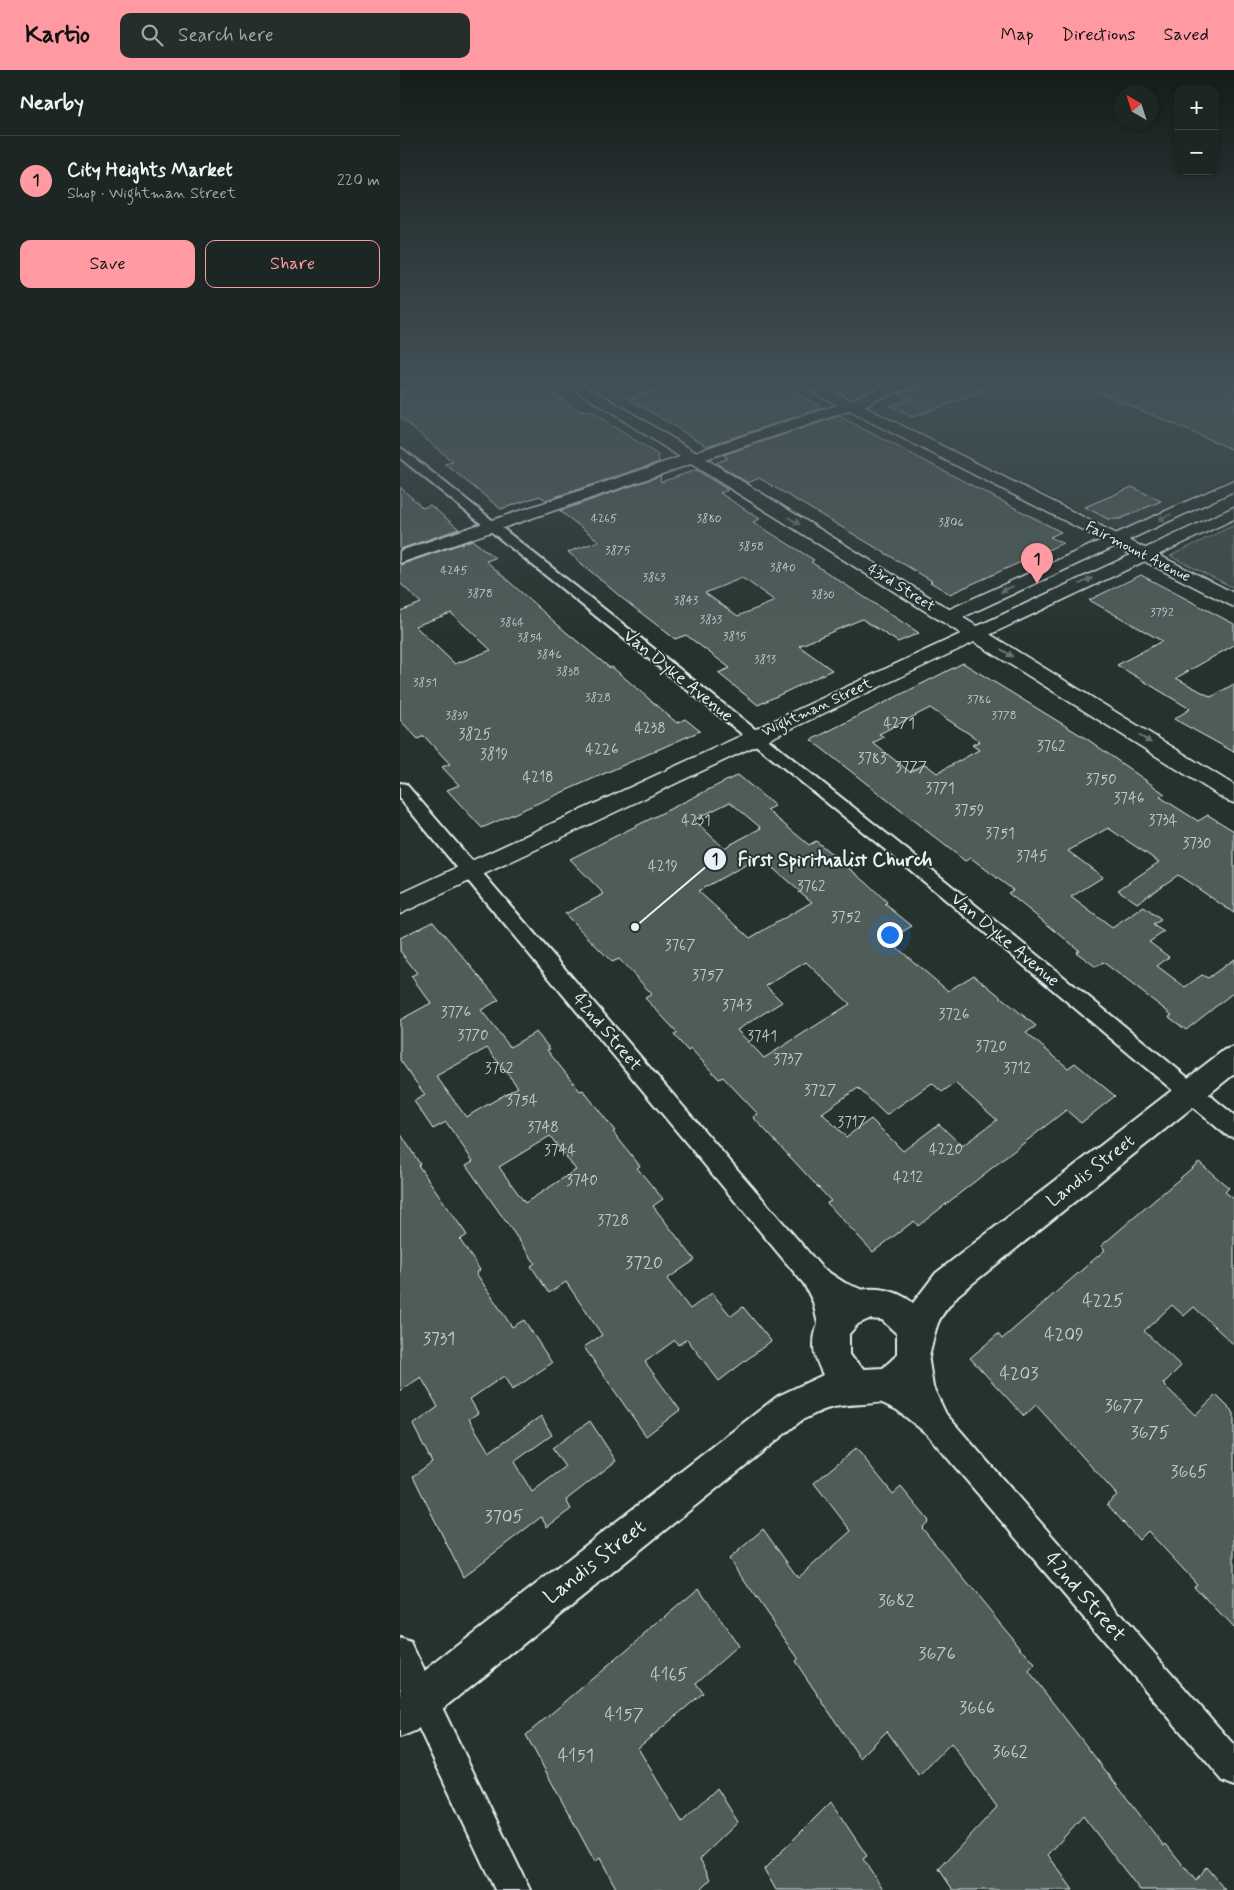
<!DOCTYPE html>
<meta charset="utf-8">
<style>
:root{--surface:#1c2622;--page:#252e2a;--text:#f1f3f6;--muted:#a0a5a5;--line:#3a4340;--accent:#ff9aa2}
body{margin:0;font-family:Mynerve,sans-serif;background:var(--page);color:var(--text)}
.controls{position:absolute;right:15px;top:15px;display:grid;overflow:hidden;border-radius:10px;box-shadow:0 1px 4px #0004}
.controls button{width:45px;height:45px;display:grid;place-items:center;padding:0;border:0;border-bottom:1px solid var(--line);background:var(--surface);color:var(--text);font:25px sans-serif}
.compass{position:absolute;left:714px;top:15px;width:45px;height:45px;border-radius:50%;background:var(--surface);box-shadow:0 1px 4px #0004;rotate:321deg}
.you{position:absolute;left:489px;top:864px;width:18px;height:18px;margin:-12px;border:4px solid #fff;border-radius:50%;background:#1a73e8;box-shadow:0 0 0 8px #1a73e833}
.badge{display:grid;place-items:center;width:32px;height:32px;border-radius:50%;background:var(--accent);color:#111;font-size:16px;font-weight:700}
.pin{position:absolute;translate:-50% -41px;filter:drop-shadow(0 1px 2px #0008)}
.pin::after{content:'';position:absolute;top:26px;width:18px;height:15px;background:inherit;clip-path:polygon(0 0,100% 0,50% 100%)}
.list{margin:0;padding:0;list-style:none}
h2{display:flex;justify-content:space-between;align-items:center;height:65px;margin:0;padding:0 20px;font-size:21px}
h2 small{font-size:16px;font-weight:400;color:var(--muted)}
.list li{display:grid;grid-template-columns:32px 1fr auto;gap:15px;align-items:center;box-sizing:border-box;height:90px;padding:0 20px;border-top:1px solid var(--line)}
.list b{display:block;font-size:19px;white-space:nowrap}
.list p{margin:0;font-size:16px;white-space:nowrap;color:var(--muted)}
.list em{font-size:16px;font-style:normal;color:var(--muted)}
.actions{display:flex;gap:10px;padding:15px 20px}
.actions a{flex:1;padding:11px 0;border:1px solid var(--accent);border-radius:10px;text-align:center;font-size:18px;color:var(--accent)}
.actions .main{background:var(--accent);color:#111}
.icon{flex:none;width:28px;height:28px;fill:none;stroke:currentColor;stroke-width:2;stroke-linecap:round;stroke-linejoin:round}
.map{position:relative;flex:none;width:834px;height:1820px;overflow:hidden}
header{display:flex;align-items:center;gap:30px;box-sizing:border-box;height:70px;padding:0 25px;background:var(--accent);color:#111}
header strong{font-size:24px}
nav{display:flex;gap:28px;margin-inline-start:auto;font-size:18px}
.search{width:350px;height:45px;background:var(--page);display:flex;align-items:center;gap:12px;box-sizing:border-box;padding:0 18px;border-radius:10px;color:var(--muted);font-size:19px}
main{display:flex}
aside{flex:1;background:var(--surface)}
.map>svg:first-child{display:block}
.built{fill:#333f3a}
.green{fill:#3e4b47;stroke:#939ea0}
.building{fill:#505c59;stroke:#e8f1f8;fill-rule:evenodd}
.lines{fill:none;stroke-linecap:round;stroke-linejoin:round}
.minor-casing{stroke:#e8f1f8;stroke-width:4}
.tertiary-casing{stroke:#e8f1f8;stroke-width:4}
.secondary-casing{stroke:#e8f1f8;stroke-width:3}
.primary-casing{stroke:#e8f1f8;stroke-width:3}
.minor{fill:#26332d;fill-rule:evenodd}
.tertiary{fill:#26332d;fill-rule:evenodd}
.secondary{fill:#26332d;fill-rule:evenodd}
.primary{fill:#26332d;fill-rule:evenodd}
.oneway{fill:#6a7674}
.labels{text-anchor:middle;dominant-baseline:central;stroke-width:4;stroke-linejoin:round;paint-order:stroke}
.far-number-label{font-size:12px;fill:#c2ccd0}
.far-street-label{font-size:15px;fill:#e8f1f8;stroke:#26332d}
.number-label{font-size:15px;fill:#c2ccd0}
.street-label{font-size:18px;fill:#e8f1f8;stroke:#26332d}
.near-number-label{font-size:18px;fill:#c2ccd0}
.near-street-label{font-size:21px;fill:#e8f1f8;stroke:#26332d}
.leader{fill:none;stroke:#e8f1f8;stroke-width:2}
.callout-dot{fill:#e8f1f8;stroke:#26332d;stroke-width:2}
.mark-label{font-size:15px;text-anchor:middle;font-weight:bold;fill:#111}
.callout-label{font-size:19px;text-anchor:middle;font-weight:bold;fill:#e8f1f8;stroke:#26332d;stroke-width:4;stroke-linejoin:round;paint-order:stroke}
</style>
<header>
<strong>Kartio</strong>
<div class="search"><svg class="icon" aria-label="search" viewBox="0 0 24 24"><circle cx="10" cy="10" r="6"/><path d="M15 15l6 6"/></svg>Search here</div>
<nav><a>Map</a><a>Directions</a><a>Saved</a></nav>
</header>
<main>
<aside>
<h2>Nearby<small></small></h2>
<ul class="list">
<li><span class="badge">1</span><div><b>City Heights Market</b><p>Shop · Wightman Street</p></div><em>220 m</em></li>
</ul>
<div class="actions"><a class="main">Save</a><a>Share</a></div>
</aside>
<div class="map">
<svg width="834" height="1820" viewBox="0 0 834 1820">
<rect width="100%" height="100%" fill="#26332d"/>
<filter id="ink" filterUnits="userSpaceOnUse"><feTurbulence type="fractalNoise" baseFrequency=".02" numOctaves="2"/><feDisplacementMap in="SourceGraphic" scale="10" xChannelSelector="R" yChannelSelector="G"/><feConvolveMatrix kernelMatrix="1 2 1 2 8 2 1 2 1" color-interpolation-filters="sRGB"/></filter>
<g filter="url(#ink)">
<g class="built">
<polygon points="419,311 498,311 458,323 442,323"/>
<polygon points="548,311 834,311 834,406 718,461 471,337"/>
</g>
<g class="green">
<polygon points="197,311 236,311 251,320 224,328"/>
<polygon points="834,455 834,518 770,486"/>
</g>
<g class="building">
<polygon points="10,311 134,311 180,341 191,342 258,385 259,392 146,430 140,426 101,439 45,394 53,392 0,347 0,322 18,317"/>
<polygon points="283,311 373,311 423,338 307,376 229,329"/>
<polygon points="523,311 562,311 585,321 512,347 490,336 510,329 498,324 520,316"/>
<polygon points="673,311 834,311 834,380"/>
<polygon points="439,346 661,462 650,467 663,473 550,524 530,512 532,511 359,408 348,413 316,393 328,388 323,385"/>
<path d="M 296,400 L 328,420 L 320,423 L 360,449 L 353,452 L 414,490 L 411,492 L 519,563 L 498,572 L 462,549 L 399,576 L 432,600 L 358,635 L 318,603 L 330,598 L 286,565 L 275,569 L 223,529 L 168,482 L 199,471 L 160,441 L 260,406 L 261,412 ZM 342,508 L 350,513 L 375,531 L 338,546 L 305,523 Z"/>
<polygon points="0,417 23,438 30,435 59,459 0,479"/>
<polygon points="732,417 761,431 720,449 708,449 685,437"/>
<path d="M 72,470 L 95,488 L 86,491 L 166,562 L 210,598 L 212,597 L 277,653 L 285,649 L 300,661 L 82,758 L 47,720 L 59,715 L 42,697 L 50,694 L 24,666 L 18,669 L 0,650 L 0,541 L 21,533 L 0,513 L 0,495 ZM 51,543 L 91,580 L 55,594 L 15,556 Z"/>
<polygon points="741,505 834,554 834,575 776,608 811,627 834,614 834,682 774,649 790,639 717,595 762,571 689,530"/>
<path d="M 563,593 L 687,669 L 765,724 L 760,727 L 798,751 L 808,745 L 834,761 L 834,843 L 778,805 L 737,833 L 718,820 L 759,792 L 708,758 L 668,781 L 703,807 L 671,827 L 712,858 L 744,837 L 761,850 L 753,855 L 764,862 L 749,872 L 769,887 L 757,896 L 785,917 L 802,905 L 808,908 L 834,889 L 834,922 L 786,960 L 769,947 L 772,945 L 703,892 L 696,897 L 676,882 L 679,880 L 608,823 L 613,820 L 571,788 L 565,791 L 411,670 ZM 530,638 L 580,671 L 572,675 L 579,680 L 537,703 L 525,694 L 510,702 L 473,673 L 484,667 L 479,664 Z"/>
<path d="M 338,705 L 375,736 L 367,740 L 409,775 L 416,771 L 468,814 L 487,832 L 485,834 L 512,856 L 488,870 L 548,921 L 574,905 L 636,956 L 626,963 L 668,998 L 675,993 L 715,1026 L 681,1053 L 666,1040 L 518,1156 L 514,1151 L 473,1182 L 427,1133 L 431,1131 L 353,1047 L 358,1044 L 323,1007 L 319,1009 L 291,979 L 288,981 L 274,965 L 278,963 L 245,928 L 252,924 L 219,889 L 212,892 L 165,844 L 204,824 L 170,789 ZM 330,732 L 361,758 L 324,778 L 294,750 ZM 360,787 L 412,832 L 350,868 L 298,821 ZM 406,892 L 450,934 L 364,988 L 337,960 L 382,932 L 366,916 ZM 532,1013 L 542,1022 L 555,1013 L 597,1050 L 562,1076 L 539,1054 L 503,1081 L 471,1049 L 446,1067 L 422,1043 L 458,1018 L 486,1045 Z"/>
<path d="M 33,851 L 99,930 L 81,940 L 110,977 L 136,962 L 150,979 L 147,980 L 180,1021 L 183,1020 L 215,1061 L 213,1062 L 240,1096 L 237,1098 L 263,1129 L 253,1136 L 295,1190 L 267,1209 L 290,1239 L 312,1223 L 331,1246 L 343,1237 L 371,1271 L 319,1311 L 287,1269 L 278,1275 L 275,1270 L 245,1292 L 280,1340 L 246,1366 L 184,1277 L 202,1265 L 166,1212 L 149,1223 L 131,1196 L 135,1193 L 66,1095 L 73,1091 L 46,1052 L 33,1059 L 14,1031 L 25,1025 L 0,990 L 0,950 L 31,933 L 11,906 L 17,903 L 0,881 L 0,868 ZM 87,978 L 118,1017 L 66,1047 L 36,1006 ZM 150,1066 L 176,1100 L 125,1133 L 99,1097 Z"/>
<polygon points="0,1063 20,1094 18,1095 67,1165 60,1170 80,1200 76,1203 112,1257 124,1250 152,1293 112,1320 104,1306 70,1329 78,1343 69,1349 89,1382 141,1346 152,1365 114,1392 132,1422 165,1397 152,1378 190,1351 216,1391 166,1430 171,1439 147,1457 141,1447 63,1507 13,1406 32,1392 13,1355 38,1337 21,1307 0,1321"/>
<polygon points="799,1092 829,1118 825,1122 834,1129 834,1275 794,1237 784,1246 772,1235 744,1261 781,1296 763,1314 795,1345 816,1325 834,1343 834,1559 794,1516 797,1514 748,1461 739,1470 707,1434 717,1425 636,1335 624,1346 570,1288 598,1264 602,1269 705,1180 701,1176"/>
<polygon points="456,1378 493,1424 501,1417 529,1451 522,1458 635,1595 629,1602 764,1776 766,1774 796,1811 806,1797 825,1820 740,1820 683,1746 648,1785 673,1820 553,1820 539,1799 597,1737 551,1673 519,1706 487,1661 460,1688 395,1591 398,1588 329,1489 363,1459 398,1508 451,1461 414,1413"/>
<polygon points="299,1518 338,1576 296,1613 303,1623 238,1678 282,1752 317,1718 338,1752 300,1789 311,1809 300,1820 217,1820 200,1788 195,1792 126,1665"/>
<polygon points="431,1732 467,1786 463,1789 484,1820 376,1820 364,1799"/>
</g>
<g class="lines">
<defs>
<g id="minor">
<polygon points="0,378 4,380 521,791 834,1045 834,1067 826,1065 509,799 0,388"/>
<polygon points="0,713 6,714 422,1198 445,1213 479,1226 483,1234 479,1242 470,1246 438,1234 444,1263 440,1272 431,1275 422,1272 413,1232 404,1214 0,729"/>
<polygon points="515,1272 524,1276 528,1285 533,1317 546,1344 834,1675 834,1716 823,1711 527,1364 497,1340 467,1326 463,1317 467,1308 476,1304 507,1318 502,1285 506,1276"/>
<polygon points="0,1569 11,1573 130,1820 95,1820 0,1618"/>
</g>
<path id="tertiary" d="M 834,977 L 834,1004 L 558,1225 C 552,1233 542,1243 538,1253 C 531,1271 531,1290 521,1308 C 503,1341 461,1330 430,1338 C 421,1340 411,1346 402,1350 L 15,1661 L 0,1667 L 0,1620 L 378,1326 L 423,1305 C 419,1296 414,1287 414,1276 C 414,1224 475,1202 513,1233 L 536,1203 L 824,980 ZM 469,1249 L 482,1250 L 497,1264 L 497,1285 L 483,1298 L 464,1299 L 449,1285 L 449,1264 L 458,1254 Z"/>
<g id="secondary">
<polygon points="834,410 834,421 555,551 541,551 538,547 541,543"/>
<polygon points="834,437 834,449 0,844 0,824"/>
</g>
<polygon id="primary" points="162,311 180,311 295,382 437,335 395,311 414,311 451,330 459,327 462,324 499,311 521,311 519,314 474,330 471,333 463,336 834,523 834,537 449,341 306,389 834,715 834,733 826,730 291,394 0,493 0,481 280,387"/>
</defs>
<use href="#minor" class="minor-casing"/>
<use href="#tertiary" class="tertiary-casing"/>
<use href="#secondary" class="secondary-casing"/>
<use href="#primary" class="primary-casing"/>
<use href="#minor" class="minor"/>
<use href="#tertiary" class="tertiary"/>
<use href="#secondary" class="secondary"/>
<use href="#primary" class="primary"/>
</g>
<defs><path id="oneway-solid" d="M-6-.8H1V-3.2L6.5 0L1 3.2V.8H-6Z" transform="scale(1.25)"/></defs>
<g class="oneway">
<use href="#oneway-solid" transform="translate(765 447) rotate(155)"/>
<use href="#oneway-solid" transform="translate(394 451) rotate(32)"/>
<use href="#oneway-solid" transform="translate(686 511) rotate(-25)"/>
<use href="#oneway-solid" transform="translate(607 519) rotate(155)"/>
<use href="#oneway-solid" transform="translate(607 583) rotate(32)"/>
<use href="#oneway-solid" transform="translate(745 669) rotate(32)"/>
</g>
</g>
<linearGradient id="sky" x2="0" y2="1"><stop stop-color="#151c19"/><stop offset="0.55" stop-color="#415057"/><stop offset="1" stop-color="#415057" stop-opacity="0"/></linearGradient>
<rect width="834" height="566" fill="url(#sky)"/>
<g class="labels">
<g class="far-number-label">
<text x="204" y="449">4265</text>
<text x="309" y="449">3880</text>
<text x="551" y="453">3806</text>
<text x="351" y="477">3858</text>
<text x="218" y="481">3875</text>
<text x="383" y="498">3840</text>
<text x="54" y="501">4245</text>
<text x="254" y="508">3863</text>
<text x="80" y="524">3878</text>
<text x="423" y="525">3830</text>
<text x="286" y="531">3843</text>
<text x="762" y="543">3792</text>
<text x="311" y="550">3833</text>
<text x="112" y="553">3864</text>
<text x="335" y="567">3815</text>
<text x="130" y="568">3854</text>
<text x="149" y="585">3846</text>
<text x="365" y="590">3813</text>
<text x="168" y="602">3838</text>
<text x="25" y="613">3851</text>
<text x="198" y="628">3828</text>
<text x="579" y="630">3786</text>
<text x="57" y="646">3839</text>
<text x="604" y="646">3778</text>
</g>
<g class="far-street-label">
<text transform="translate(738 482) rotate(27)">Fairmount Avenue</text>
<text transform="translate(501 518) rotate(32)">43rd Street</text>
<text transform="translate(417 638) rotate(-25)">Wightman Street</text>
</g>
<g class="number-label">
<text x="499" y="654">4271</text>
<text x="250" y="659">4238</text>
<text x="75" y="665">3825</text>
<text x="651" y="677">3762</text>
<text x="202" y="680">4226</text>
<text x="94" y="685">3819</text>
<text x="472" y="689">3783</text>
<text x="511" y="698">3777</text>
<text x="138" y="708">4218</text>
<text x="701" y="710">3750</text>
<text x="540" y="719">3771</text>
<text x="729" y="729">3746</text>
<text x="569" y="741">3759</text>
<text x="296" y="751">4231</text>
<text x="763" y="751">3734</text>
<text x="600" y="764">3751</text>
<text x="797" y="774">3730</text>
<text x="632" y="787">3745</text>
<text x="263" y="797">4219</text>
<text x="411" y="817">3762</text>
<text x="446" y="848">3752</text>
<text x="280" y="876">3767</text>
<text x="308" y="906">3757</text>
<text x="337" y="936">3743</text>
<text x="56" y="943">3776</text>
<text x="554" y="945">3726</text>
<text x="73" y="966">3770</text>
<text x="362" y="967">3741</text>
<text x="591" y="977">3720</text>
<text x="388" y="990">3737</text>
<text x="99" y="999">3762</text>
<text x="617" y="999">3712</text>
<text x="420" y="1021">3727</text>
<text x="122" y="1031">3754</text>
<text x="452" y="1053">3717</text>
<text x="143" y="1058">3748</text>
<text x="546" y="1080">4220</text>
<text x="160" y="1081">3744</text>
<text x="508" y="1108">4212</text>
<text x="182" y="1111">3740</text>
<text x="213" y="1151">3728</text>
</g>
<g class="street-label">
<text transform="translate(278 606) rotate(39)">Van Dyke Avenue</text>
<text transform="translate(605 870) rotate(40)">Van Dyke Avenue</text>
<text transform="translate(207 962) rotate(50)">42nd Street</text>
<text transform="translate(691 1101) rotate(-38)">Landis Street</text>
</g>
<g class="near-number-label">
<text x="244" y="1193">3720</text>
<text x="703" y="1231">4225</text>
<text x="664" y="1265">4209</text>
<text x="39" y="1269">3731</text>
<text x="619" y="1304">4203</text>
<text x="724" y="1336">3677</text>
<text x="750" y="1363">3675</text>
<text x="789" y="1402">3665</text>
<text x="104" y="1447">3705</text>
<text x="496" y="1531">3682</text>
<text x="537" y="1584">3676</text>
<text x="269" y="1605">4165</text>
<text x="577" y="1638">3666</text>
<text x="224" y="1645">4157</text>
<text x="610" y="1682">3662</text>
<text x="176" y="1686">4151</text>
</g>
<g class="near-street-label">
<text transform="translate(195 1492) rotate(-38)">Landis Street</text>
<text transform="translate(685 1527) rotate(49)">42nd Street</text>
</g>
</g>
<path class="leader" d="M235 857L315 789"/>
<g class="callout-dot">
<circle cx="235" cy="857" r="5"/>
<circle cx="315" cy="789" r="12"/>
</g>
<g class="mark-label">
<text x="315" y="794">1</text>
</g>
<g class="callout-label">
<text x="435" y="796">First Spiritualist Church</text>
</g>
</svg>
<div class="controls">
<button>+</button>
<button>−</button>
</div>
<svg class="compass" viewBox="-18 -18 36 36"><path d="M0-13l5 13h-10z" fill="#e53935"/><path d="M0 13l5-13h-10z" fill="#a0a5a5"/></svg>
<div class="you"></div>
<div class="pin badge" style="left:637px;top:514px">1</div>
</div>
</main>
